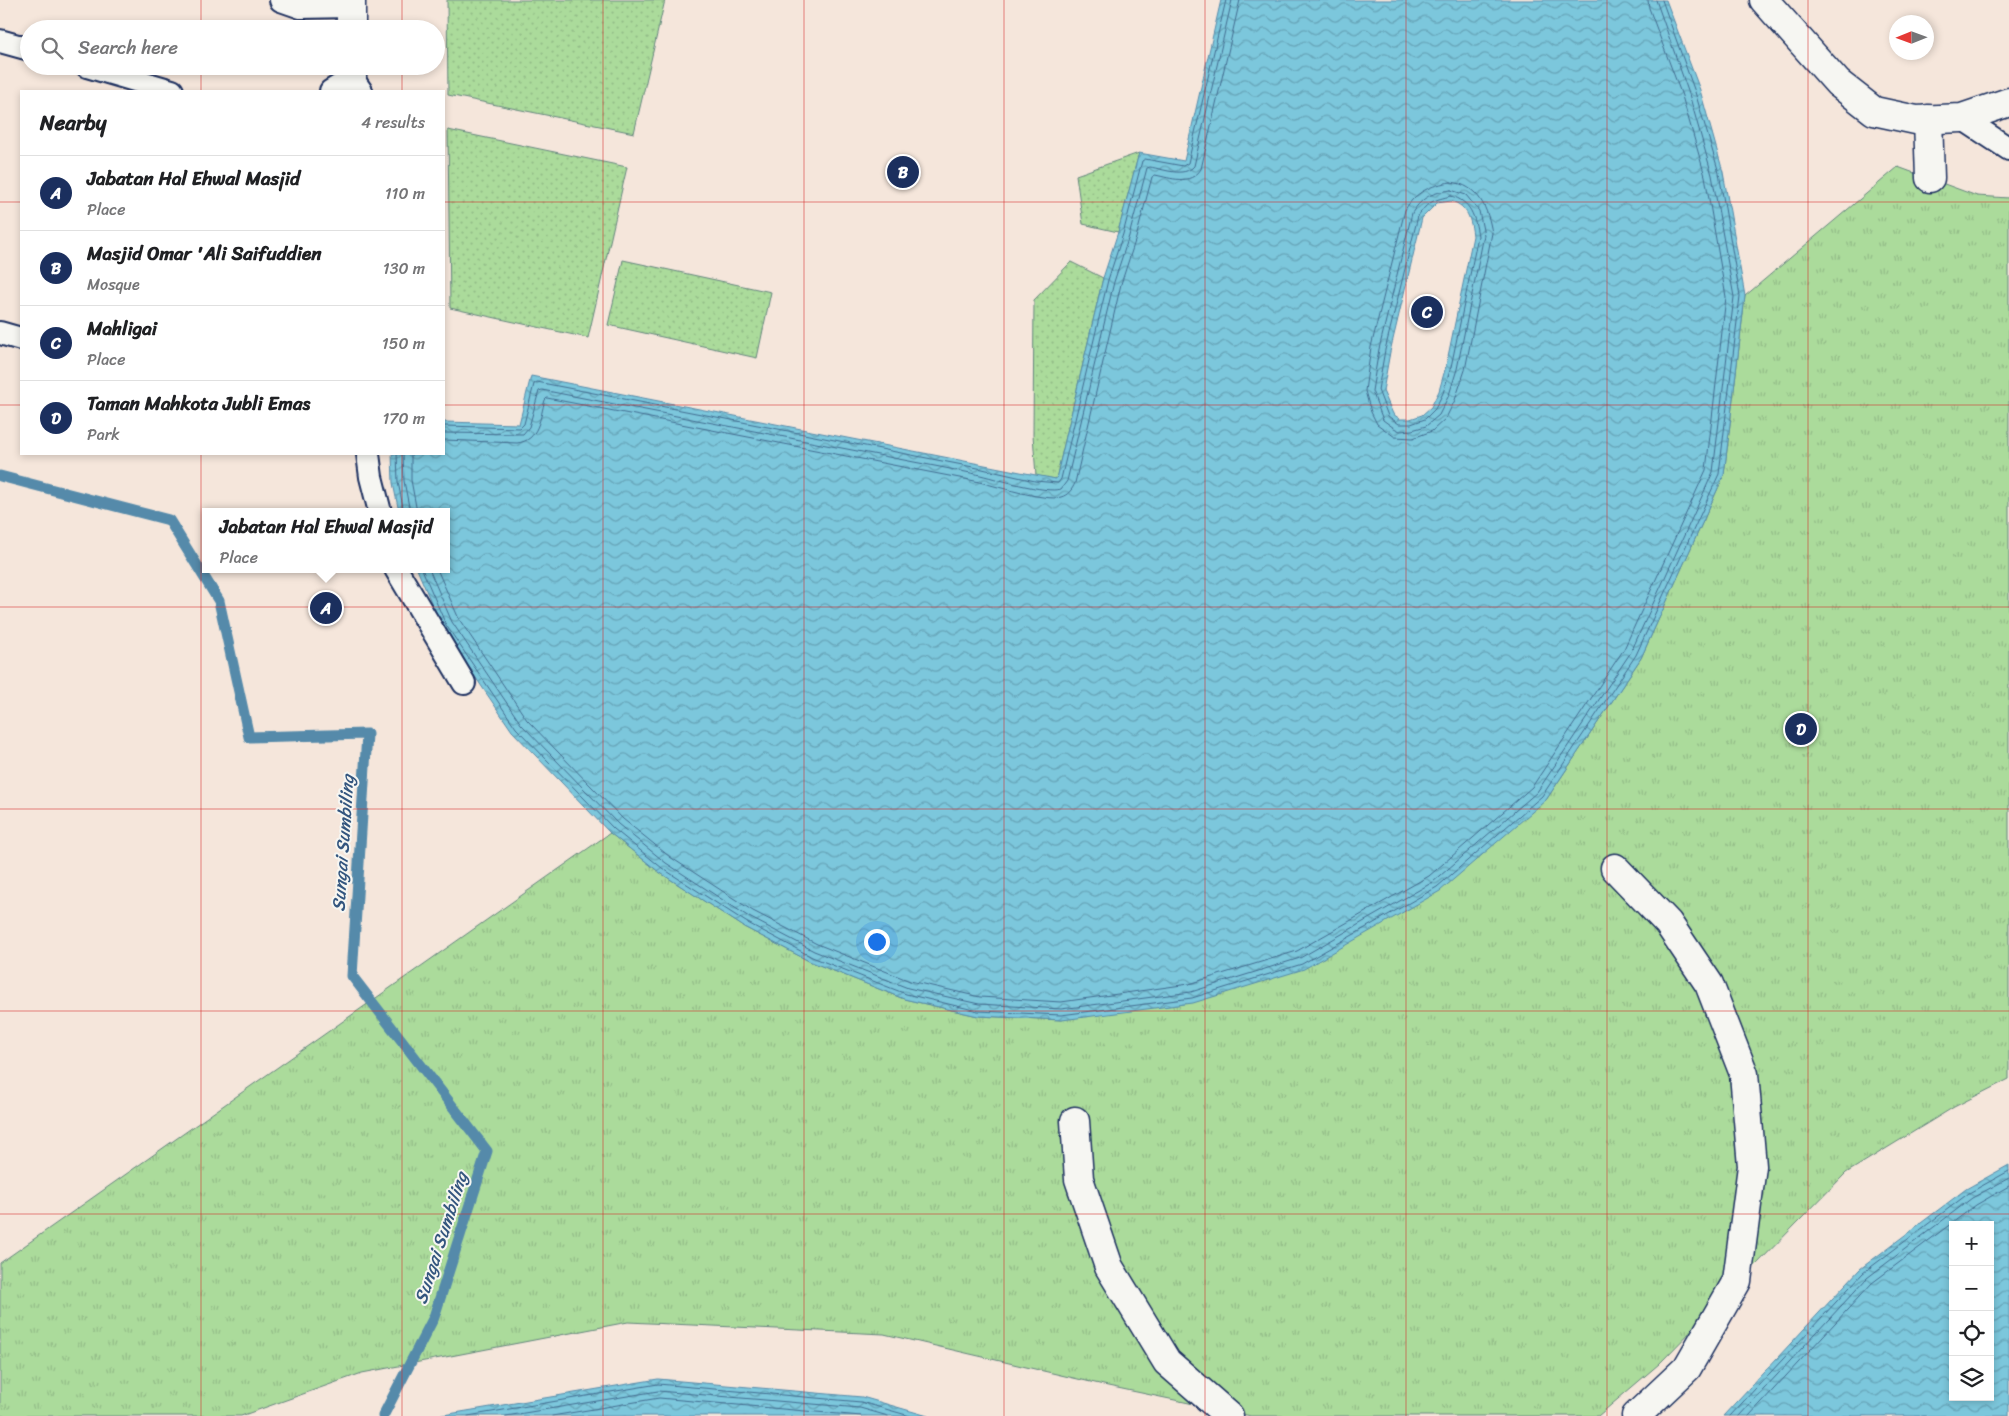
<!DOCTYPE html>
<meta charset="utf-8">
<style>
:root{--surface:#fff;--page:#f2f2f2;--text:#202124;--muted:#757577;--line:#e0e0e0;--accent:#1b2f5e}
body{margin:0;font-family:Sriracha,sans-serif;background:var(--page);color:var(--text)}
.controls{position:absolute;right:15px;bottom:15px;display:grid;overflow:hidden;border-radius:0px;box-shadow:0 2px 8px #0003}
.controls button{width:45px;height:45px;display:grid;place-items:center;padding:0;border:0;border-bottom:1px solid var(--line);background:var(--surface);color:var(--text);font:25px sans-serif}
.compass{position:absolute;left:1889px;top:15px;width:45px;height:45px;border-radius:50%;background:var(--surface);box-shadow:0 2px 8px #0003;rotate:269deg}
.you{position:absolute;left:876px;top:941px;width:18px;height:18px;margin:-12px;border:4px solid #fff;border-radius:50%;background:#1a73e8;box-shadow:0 0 0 8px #1a73e833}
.badge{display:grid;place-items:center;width:32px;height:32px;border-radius:50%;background:var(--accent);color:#fff;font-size:16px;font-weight:700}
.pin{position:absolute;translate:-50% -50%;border:2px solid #fff;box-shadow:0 1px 5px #0006}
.popup{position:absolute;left:202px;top:508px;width:248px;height:65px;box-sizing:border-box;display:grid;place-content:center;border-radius:0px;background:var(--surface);filter:drop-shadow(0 1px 4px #0005);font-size:16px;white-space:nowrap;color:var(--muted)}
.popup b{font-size:19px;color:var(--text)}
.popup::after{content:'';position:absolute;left:50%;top:100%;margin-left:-10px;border:10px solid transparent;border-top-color:var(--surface)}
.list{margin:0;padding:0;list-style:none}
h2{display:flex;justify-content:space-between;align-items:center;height:65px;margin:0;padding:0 20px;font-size:21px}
h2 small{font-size:16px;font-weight:400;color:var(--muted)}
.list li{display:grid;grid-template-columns:32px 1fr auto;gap:15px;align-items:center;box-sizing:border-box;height:75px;padding:0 20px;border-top:1px solid var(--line)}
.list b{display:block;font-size:19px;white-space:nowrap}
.list p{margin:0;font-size:16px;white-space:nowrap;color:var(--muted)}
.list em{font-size:16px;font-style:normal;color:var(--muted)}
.icon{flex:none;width:28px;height:28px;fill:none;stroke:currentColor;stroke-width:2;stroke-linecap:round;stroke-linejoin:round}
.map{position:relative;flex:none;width:2009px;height:1416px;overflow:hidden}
.search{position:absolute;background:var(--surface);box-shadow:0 2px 8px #0003;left:20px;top:20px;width:425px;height:55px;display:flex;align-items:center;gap:12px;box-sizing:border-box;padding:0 18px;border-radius:28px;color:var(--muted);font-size:19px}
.panel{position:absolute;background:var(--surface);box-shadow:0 2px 8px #0003;left:20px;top:90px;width:425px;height:365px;border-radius:0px}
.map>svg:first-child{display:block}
.grass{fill:url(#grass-dots);stroke:#63857c}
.park{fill:url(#park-tufts);stroke:#63857c}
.water{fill:url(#water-waves);stroke:#558aaa;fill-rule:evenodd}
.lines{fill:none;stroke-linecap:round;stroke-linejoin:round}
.shore{stroke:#426c90;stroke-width:1}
.stream{stroke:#558aaa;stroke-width:11}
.service-casing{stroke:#1b2f5e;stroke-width:26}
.pedestrian-casing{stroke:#1b2f5e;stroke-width:31}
.minor-casing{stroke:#1b2f5e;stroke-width:31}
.tertiary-casing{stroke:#1b2f5e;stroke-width:31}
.service{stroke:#f6f6f2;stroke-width:22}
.pedestrian{stroke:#f6f6f2;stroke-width:28}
.minor{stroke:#f6f6f2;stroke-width:28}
.tertiary{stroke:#f6f6f2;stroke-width:28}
.grid{fill:none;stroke:#d62828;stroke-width:1;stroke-opacity:0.55}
.labels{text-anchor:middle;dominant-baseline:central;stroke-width:4;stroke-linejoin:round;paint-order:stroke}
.water-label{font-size:18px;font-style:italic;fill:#33557e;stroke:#f6f6f2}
</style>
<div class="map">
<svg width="2009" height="1416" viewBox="0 0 2009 1416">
<defs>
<pattern id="grass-dots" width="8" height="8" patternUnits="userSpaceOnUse" patternTransform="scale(1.25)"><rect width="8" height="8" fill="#abdb9b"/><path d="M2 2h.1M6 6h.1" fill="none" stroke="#93bc88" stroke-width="1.8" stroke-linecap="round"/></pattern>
<pattern id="park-tufts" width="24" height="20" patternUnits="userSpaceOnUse" patternTransform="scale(1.25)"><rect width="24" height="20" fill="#abdb9b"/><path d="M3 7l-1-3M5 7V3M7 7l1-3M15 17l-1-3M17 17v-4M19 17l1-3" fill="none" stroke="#93bc88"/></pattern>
<pattern id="water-waves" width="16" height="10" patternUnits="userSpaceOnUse" patternTransform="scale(1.25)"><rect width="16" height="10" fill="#7cc7dc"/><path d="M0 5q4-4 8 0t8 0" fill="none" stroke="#65a2b6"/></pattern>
</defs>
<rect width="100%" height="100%" fill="#f5e6db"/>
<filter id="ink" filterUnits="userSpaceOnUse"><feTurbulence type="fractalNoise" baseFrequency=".02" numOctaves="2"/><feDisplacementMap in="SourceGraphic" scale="10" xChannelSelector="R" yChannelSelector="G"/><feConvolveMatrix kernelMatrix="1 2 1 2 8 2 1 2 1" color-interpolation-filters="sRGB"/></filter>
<g filter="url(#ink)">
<g class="grass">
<polygon points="447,0 665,0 634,133 448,95"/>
<polygon points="448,130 627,167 588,338 450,308"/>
<polygon points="1139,153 1118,232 1083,224 1076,175"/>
<polygon points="623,260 771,292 757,358 608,325"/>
<polygon points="1071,262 1103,278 1056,479 1036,476 1033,435 1034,300"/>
</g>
<polygon class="park" points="1898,167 1977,196 2009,198 2009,1079 1954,1107 1846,1173 1659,1364 1598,1416 1251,1416 1108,1386 884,1334 628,1322 362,1373 241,1416 0,1416 0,1263 610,833 659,872 744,927 809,961 904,999 978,1016 1062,1020 1546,800 1641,658 1724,475 1745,296"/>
<g class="water">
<path d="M 1221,0 L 1666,0 L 1700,90 L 1723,172 L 1745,296 L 1724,475 L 1641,658 L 1546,800 L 1440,891 L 1304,969 L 1193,1003 L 1062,1020 L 978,1016 L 904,999 L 809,961 L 744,927 L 659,872 L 610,833 L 512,731 L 442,628 L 417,569 L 446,569 L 446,512 L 399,512 L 393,483 L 392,454 L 444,454 L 444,422 L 519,424 L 531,376 L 1056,479 L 1103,278 L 1118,232 L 1139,153 L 1184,161 ZM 1451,201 C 1468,206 1471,220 1473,236 L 1446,366 L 1439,391 L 1431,407 L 1422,415 L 1410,419 L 1400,419 L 1393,414 L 1383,391 L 1390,352 L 1422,218 L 1437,203 Z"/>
<path d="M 2009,1165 L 2009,1416 L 1723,1416 L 1860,1269 L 1966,1189 ZM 1953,1225 L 1990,1225 L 1990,1397 L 1953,1397 Z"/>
<polygon points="658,1379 862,1397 928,1416 437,1416"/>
</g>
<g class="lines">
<g class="shore">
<path d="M 1451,182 C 1479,185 1488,209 1492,233 L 1465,370 L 1455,400 L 1446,418 L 1432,431 L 1413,438 L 1395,437 L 1377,424 L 1371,412 L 1365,391 L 1371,347 L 1405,210 C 1415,192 1431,185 1451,182 Z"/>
<path d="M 1451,190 L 1466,195 L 1479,211 L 1484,235 L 1457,369 L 1449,395 L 1439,415 L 1426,426 L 1412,430 L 1400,431 L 1394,428 L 1383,420 L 1372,391 L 1379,349 L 1412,213 C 1423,196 1432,193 1451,190 Z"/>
<path d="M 1451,196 C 1471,201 1475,217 1478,236 L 1451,367 L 1443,393 L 1435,409 L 1425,419 L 1411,424 L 1399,424 L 1388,416 L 1378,390 L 1385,350 L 1418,216 C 1428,201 1434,200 1451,196 Z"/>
<polyline points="444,426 520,428 524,424 534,384 537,382 978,468 1035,481 1058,483 1061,479 1108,280 1123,234 1142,161 1145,159 1183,166 1188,163 1226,0"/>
<path d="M 444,433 L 523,434 L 529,427 L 539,391 L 542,390 L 976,474 C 994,478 1046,494 1061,489 L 1067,481 L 1114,282 L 1129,236 L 1147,168 L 1150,167 C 1163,169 1184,178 1194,166 L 1232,0"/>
<path d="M 444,440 L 517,443 C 539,441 540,417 545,400 L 547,398 L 975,481 C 993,485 1046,502 1061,497 C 1068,495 1072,490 1075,483 L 1121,284 L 1136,238 L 1152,177 L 1155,175 C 1171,178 1190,186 1201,169 L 1240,0"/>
<polyline points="397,454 398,482 404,512"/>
<polyline points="403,454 404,481 410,512"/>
<polyline points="411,454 411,480 417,512"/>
<polyline points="422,569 446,625 516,728 614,829 662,868 746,922 812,957 906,994 978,1011 1061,1015 1192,998 1302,964 1437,887 1542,796 1636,655 1719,474 1740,296 1719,173 1695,92 1662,0"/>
<polyline points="429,569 452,622 521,724 618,824 666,863 749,917 814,951 908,988 979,1004 1061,1009 1191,992 1300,958 1433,882 1537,792 1631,652 1713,472 1734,297 1712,175 1689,94 1656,0"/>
<polyline points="437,569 459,619 527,720 623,819 670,857 753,911 817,944 910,981 980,997 1061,1002 1189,984 1297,951 1429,876 1532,787 1624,649 1706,470 1726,297 1705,176 1682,96 1649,8 1648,0"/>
<polyline points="468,1416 658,1384 861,1402 910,1416"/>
<polyline points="506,1416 658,1391 860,1408 888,1416"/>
<polyline points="552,1416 659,1398 861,1416"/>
<polyline points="1730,1416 1863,1273 1969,1193 2009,1171"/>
<polyline points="1739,1416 1867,1278 1972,1198 2009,1178"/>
<polyline points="1749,1416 1872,1283 1976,1205 2009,1186"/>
</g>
<polyline class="stream" points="0,476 169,520 219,601 249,737 367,734 352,976 487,1151 434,1317 383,1416"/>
<defs>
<g id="service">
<polyline points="281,0 301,7 351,6"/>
<polyline points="0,41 29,49"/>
<polyline points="87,66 172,91"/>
<polyline points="331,91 352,78 361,91"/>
<polyline points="1962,118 2009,149"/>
<polyline points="0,333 21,339"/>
<polyline points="368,454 371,477 380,512"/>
<polyline points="396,569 464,683"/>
</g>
<g id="pedestrian">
<polyline points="1928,119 1930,178"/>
<polyline points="1615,868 1668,923 1709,984 1744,1074 1752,1166 1737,1281 1687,1368 1636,1416"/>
<polyline points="1075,1121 1079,1179 1109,1267 1167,1362 1229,1416"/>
</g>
<g id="minor">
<polyline points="351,0 351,29"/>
<polyline points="352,66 352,78"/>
</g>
<polyline id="tertiary" points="1764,0 1838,83 1874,111 1916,120 1962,118 2009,102"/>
</defs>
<use href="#service" class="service-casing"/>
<use href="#pedestrian" class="pedestrian-casing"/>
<use href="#minor" class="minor-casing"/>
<use href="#tertiary" class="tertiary-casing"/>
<use href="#service" class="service"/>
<use href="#pedestrian" class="pedestrian"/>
<use href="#minor" class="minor"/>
<use href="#tertiary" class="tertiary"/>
</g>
</g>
<path class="grid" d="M 201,0 L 201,29M 402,0 L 402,29M 603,0 L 603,1416M 804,0 L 804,1416M 1004,0 L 1004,1416M 1205,0 L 1205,1416M 1406,0 L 1406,1416M 1607,0 L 1607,1416M 1808,0 L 1808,1416M 201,66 L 201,91M 402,66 L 402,91M 0,202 L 21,202M 444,202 L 2009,202M 0,405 L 21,405M 444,405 L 2009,405M 201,454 L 201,1416M 402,454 L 402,1416M 0,607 L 2009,607M 0,809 L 2009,809M 0,1011 L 2009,1011M 0,1214 L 2009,1214"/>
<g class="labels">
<g class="water-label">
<text transform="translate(343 843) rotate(-86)">Sungai Sumbiling</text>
<text transform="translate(441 1238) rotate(-72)">Sungai Sumbiling</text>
</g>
</g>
</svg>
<div class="controls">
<button>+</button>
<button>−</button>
<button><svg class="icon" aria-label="locate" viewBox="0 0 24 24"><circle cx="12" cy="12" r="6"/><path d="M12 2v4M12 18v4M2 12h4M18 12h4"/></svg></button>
<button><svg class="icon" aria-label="layers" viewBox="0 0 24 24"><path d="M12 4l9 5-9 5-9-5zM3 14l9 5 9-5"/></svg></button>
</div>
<svg class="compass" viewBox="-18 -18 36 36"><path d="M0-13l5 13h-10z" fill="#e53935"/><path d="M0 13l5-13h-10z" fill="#757577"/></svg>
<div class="you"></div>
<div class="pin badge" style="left:326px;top:608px">A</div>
<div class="popup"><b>Jabatan Hal Ehwal Masjid</b>Place</div>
<div class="pin badge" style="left:903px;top:172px">B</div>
<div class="pin badge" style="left:1427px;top:312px">C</div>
<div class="pin badge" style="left:1801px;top:729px">D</div>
<div class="search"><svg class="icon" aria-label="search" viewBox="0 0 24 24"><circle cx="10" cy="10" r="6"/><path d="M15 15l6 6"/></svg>Search here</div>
<section class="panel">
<h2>Nearby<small>4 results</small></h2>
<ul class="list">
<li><span class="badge">A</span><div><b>Jabatan Hal Ehwal Masjid</b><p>Place</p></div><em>110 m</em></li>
<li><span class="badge">B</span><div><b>Masjid Omar 'Ali Saifuddien</b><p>Mosque</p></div><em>130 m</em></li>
<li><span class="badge">C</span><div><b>Mahligai</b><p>Place</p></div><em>150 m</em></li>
<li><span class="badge">D</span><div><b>Taman Mahkota Jubli Emas</b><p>Park</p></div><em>170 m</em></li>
</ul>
</section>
</div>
